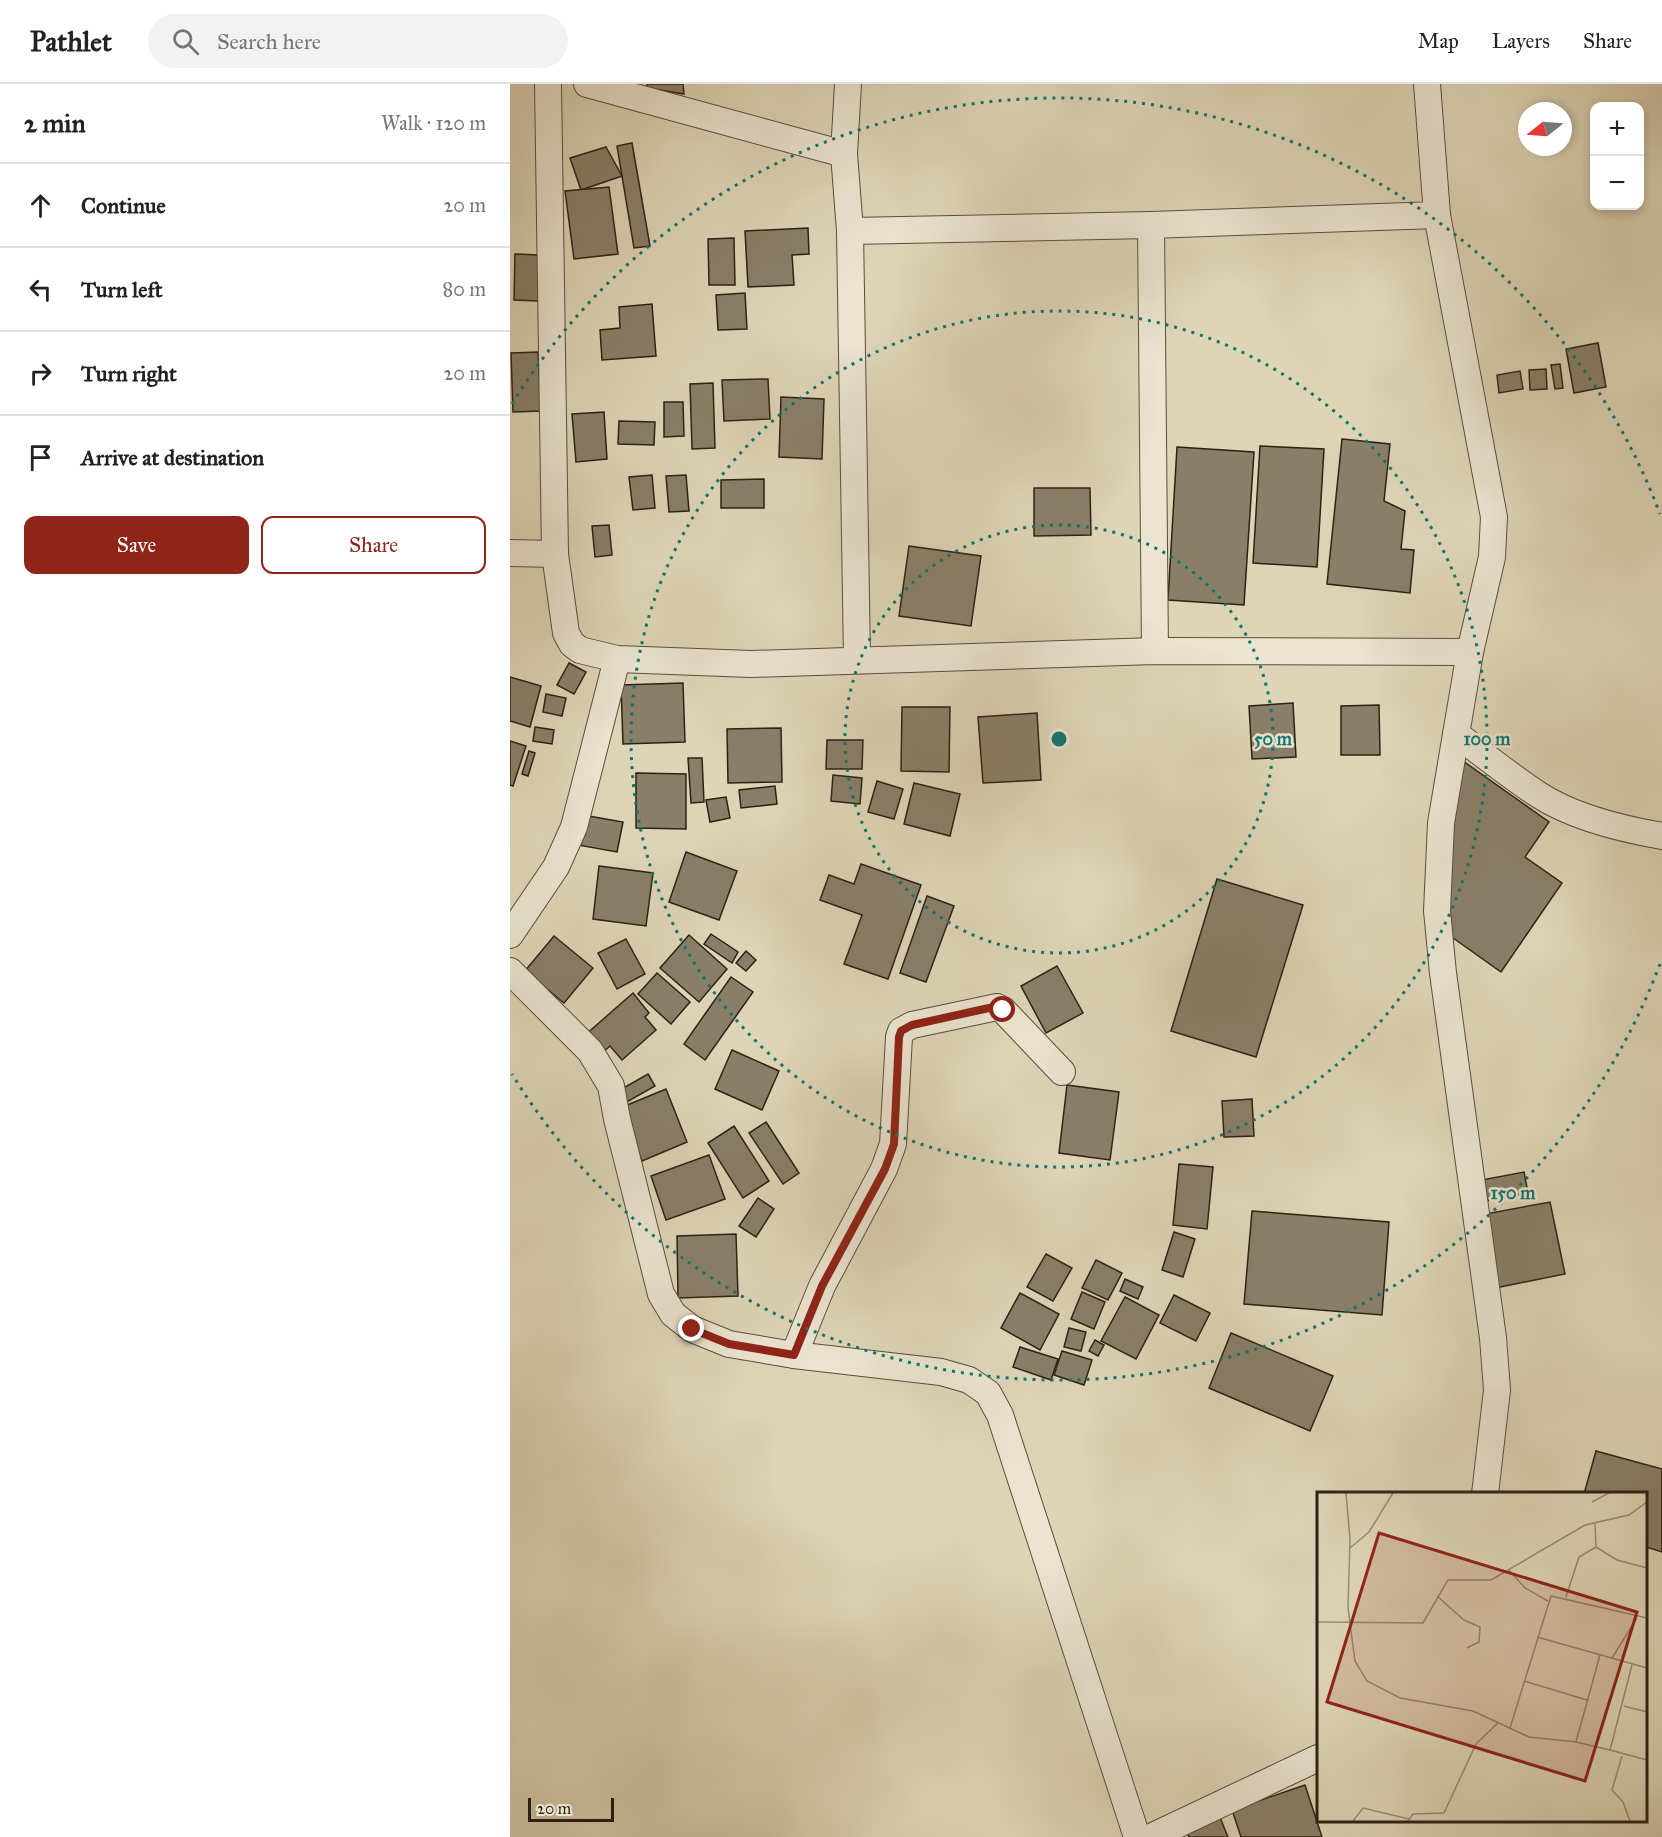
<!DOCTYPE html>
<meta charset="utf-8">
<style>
:root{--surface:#fff;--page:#f2f2f2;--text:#222;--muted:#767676;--line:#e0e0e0;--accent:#8f2418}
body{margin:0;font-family:"IM FELL Great Primer",serif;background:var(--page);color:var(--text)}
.controls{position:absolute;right:18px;top:18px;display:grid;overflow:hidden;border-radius:12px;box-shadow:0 3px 9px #0003}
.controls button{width:54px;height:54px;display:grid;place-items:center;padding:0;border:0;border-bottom:2px solid var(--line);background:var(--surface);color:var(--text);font:30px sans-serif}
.compass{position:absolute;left:1008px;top:18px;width:54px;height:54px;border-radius:50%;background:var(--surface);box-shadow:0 3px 9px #0003;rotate:253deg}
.scale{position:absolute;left:18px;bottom:15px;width:86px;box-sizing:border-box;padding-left:6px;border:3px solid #2d2115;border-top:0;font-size:16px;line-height:21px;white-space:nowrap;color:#2d2115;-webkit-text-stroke:4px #eae4d0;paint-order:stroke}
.stop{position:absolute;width:18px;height:18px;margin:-14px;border:4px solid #8f2418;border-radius:50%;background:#fff}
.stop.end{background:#8f2418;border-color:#fff;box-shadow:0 2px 6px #0008}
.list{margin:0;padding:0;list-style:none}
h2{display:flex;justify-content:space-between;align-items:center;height:78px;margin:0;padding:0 24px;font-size:26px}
h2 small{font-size:20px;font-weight:400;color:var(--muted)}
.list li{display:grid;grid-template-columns:39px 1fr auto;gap:18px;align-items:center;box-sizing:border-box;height:84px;padding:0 24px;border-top:2px solid var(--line)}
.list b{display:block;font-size:22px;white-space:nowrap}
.list em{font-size:20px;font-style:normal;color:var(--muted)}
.actions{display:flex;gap:12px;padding:18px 24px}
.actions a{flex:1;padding:14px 0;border:2px solid var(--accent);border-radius:12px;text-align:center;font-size:21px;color:var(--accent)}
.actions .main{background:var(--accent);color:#fff}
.icon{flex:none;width:33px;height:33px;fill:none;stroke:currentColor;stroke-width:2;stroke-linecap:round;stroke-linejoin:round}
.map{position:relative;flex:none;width:1152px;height:1753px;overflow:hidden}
header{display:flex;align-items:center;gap:36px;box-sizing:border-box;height:84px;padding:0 30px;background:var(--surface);border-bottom:2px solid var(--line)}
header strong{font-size:28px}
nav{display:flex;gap:33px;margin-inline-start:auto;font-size:21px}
.search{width:420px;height:54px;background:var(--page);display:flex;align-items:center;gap:15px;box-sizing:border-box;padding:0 21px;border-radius:33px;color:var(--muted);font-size:22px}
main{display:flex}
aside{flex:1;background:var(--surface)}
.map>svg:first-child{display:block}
.building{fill:#897f69;stroke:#2d2115;stroke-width:1.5}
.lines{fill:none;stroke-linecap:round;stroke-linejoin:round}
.street-casing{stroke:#594e3e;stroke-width:28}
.street{stroke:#eae4d0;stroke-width:26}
.route{stroke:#8f2418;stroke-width:8}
.ring{fill:none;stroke:#0f766e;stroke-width:3;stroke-dasharray:3 6}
.inset-road{fill:none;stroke:#978d76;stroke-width:1.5}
.view{fill:#8f2418;fill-opacity:0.15;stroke:#8f2418;stroke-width:3}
.inset-edge{fill:none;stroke:#2d2115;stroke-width:3}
.centre{fill:#0f766e;stroke:#eae4d0;stroke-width:3}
.ring-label{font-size:18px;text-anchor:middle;font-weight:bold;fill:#0f766e;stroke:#eae4d0;stroke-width:5;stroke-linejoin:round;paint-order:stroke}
</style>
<header>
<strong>Pathlet</strong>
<div class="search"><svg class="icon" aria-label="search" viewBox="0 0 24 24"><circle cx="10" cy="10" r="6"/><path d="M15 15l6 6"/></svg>Search here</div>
<nav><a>Map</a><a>Layers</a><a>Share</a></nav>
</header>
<main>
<aside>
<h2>2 min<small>Walk · 120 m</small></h2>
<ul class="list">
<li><svg class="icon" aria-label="ahead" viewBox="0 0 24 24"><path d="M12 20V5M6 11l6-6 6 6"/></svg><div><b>Continue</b></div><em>20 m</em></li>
<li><svg class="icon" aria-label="left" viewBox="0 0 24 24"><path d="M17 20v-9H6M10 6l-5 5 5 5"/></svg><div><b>Turn left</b></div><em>80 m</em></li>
<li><svg class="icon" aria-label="right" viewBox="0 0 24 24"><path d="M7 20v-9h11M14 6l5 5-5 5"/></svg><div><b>Turn right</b></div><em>20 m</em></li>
<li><svg class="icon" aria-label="arrive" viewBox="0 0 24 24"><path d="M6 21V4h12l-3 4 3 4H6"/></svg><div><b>Arrive at destination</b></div></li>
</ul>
<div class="actions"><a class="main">Save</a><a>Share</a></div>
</aside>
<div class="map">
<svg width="1152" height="1753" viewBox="0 0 1152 1753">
<rect width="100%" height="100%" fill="#ded5b7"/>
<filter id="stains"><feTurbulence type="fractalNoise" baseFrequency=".00333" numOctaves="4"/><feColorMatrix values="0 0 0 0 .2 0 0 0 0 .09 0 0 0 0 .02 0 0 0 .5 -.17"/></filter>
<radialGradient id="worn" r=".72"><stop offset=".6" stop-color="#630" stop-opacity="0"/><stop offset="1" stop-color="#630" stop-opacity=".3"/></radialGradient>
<g class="building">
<polygon points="137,0 173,0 174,10 137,4"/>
<polygon points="122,59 140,162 124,164 107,62"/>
<polygon points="96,63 112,92 71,106 60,74"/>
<polygon points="99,103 108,170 64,175 55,107"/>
<polygon points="298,144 299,170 282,171 284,201 238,203 235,147"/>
<polygon points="224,154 225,201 199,201 198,155"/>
<polygon points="5,170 29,171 29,217 4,216"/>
<polygon points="235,209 237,245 208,246 206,211"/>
<polygon points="142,220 146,272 92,276 90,246 110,244 109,223"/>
<polygon points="1088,259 1096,303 1064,309 1056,265"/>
<polygon points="28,268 31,327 3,328 1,269"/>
<polygon points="1050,280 1053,304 1045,305 1041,281"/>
<polygon points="1036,285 1037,305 1020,306 1019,286"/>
<polygon points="1010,287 1013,305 989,309 987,291"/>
<polygon points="258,295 260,335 214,337 212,296"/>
<polygon points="203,299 205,364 182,365 180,300"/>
<polygon points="271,313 314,315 312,375 269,373"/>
<polygon points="154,318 173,318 174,352 154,353"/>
<polygon points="94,328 97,375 66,378 62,330"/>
<polygon points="109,337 145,338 144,361 108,360"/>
<polygon points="832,355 880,360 874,417 895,427 891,465 904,466 900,509 817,500"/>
<polygon points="750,362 814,365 807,483 743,479"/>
<polygon points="667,363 744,368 734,521 658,516"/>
<polygon points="142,391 145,424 123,426 119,393"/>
<polygon points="176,391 179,427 159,428 156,392"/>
<polygon points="254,395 254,424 211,424 211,396"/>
<polygon points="524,404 580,404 581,451 524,452"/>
<polygon points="99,441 102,471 85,473 82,442"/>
<polygon points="399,462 471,472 461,542 389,532"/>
<polygon points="59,579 76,588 64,610 47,601"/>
<polygon points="0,593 31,602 20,643 0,637"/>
<polygon points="173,599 175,658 113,660 111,601"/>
<polygon points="36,610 56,614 52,632 33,628"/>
<polygon points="783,619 786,673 742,675 739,622"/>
<polygon points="869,621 870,671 831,671 831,622"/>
<polygon points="392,623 440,623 439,688 391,687"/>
<polygon points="527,629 531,696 473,699 468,633"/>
<polygon points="25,643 44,646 42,660 23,657"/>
<polygon points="271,644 272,698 218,699 217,645"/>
<polygon points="317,656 353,656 352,685 316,685"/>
<polygon points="0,657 16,662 3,702 0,701"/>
<polygon points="19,667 25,669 18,692 12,690"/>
<polygon points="178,674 192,674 194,718 181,719"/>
<polygon points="953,677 1039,738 1015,773 1052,799 991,888 929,844"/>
<polygon points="126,689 176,690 176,745 126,744"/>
<polygon points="323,691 352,694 350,720 321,717"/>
<polygon points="367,697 393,705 384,735 358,728"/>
<polygon points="404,699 450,710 440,752 394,740"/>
<polygon points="265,702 267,720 231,724 229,706"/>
<polygon points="216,713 220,734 200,738 196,716"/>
<polygon points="73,731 113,738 107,768 68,761"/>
<polygon points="176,768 227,787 209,836 159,818"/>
<polygon points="351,780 411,801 378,895 334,880 352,831 310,816 319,791 344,800"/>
<polygon points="89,782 143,789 136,842 83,835"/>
<polygon points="707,795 793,821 746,973 661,947"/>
<polygon points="417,812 444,822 416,898 390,889"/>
<polygon points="201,850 228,868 222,879 194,860"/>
<polygon points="179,851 217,885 189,918 150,884"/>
<polygon points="44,852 83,884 54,919 15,887"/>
<polygon points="116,855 135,890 107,905 88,869"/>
<polygon points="236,867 246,876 236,887 226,879"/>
<polygon points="547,882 573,929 536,949 511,902"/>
<polygon points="147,889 180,918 161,940 128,910"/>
<polygon points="221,893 243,908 195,976 174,960"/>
<polygon points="123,909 139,929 135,933 146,946 112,976 100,962 90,971 74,952"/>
<polygon points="222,966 269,987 252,1026 205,1005"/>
<polygon points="138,990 145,1002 115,1019 108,1007"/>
<polygon points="557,1001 609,1008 600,1076 549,1069"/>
<polygon points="156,1005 177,1058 132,1077 110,1024"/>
<polygon points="742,1015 744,1052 714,1053 712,1017"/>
<polygon points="256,1038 289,1089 273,1100 239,1049"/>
<polygon points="224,1042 259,1097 233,1114 198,1059"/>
<polygon points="199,1071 215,1115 156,1136 141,1092"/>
<polygon points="669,1080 703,1083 697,1145 663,1141"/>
<polygon points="1014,1088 1018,1109 970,1118 966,1097"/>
<polygon points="248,1114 264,1125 246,1153 229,1142"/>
<polygon points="1040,1118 1055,1190 985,1204 970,1131"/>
<polygon points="742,1127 879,1138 872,1231 734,1220"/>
<polygon points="664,1148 685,1155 673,1193 652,1186"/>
<polygon points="226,1150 228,1212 168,1214 167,1152"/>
<polygon points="536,1170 562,1184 543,1217 517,1203"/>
<polygon points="586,1176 612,1189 598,1216 572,1204"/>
<polygon points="615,1195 633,1203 628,1215 610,1207"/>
<polygon points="572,1208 595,1218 584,1245 561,1235"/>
<polygon points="510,1209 549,1230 530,1266 491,1244"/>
<polygon points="664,1211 700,1229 686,1257 650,1239"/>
<polygon points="615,1213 649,1231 626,1275 591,1257"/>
<polygon points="559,1244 576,1248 571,1267 554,1263"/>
<polygon points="721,1249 823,1292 800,1347 699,1304"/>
<polygon points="585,1256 594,1261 588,1272 579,1267"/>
<polygon points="510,1263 548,1275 541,1296 503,1283"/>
<polygon points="552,1267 582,1276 574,1301 544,1291"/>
<polygon points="1086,1367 1152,1385 1152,1468 1136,1463 1136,1410 1074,1410"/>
<polygon points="795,1701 812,1753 731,1753 722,1726"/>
<polygon points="709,1731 718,1753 679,1753 675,1744"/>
</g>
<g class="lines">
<defs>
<g id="street">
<polyline points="38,0 45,470 56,549 62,560 70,566 107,575 241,580 645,567 960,568"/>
<polyline points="77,0 334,70"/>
<polyline points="338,0 334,70 340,147 347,575"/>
<polyline points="927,131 984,433 982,473 960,568 931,739 927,827 933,889 983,1254 987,1306 975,1410"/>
<polyline points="641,141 645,567"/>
<polyline points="340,147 641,141 927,131 917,0"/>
<polyline points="0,469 45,470"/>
<path d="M 946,650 C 973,670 1000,692 1029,711 C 1063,733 1112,745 1152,752"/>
<polyline points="0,851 46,783 64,743 107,575"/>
<polyline points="0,887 80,967 101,1002 107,1035 151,1210 163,1230 182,1245 219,1260 284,1271 431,1288 459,1296 478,1309 490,1331 627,1753"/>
<polyline points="284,1271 312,1202 374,1085 383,1060 389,953 391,947 402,941 487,923 493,926 552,988"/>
<polyline points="641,1753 808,1674"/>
</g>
</defs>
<use href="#street" class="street-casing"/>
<use href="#street" class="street"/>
</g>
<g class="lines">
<polyline class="route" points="182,1245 219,1260 284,1271 312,1202 375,1085 384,1060 389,953 391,947 402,941 479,924 487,923 493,926"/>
</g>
<g class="ring">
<circle cx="549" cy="655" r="214"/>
<circle cx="549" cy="655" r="428"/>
<path d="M1150 880A642 642 0 0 1 2 990M2 320A642 642 0 0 1 1150 430"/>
</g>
<g transform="translate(807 1408)">
<rect width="330" height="330" fill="#ded5b7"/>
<path class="inset-road" d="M 29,1 L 33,47 L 31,116 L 38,169 L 50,189 L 83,206 L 156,219 L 212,245 L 259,250M 275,10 L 292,1M 278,30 L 279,55M 33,56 L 52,40 L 76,1M 192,78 L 208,96 L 231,109M 120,104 L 147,128 L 163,135 L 162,150 L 150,156M 249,105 L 262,65 L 279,55 L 300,68 L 330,76M 0,130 L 106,131 L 131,88 L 174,88 L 268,33 L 312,23 L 330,10M 220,145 L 330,176M 283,163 L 259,250 L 293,258 L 315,173M 295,166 L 320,126M 207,189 L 270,208M 307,214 L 330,220M 193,236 L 234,104 L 330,126M 293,258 L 330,268M 305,264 L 295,298 L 306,310 L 313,329M 36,329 L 46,316 L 92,327M 91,329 L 96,322 L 127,321 L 159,252 L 182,230"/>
<path class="view" d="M 62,41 L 320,120 L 268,289 L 10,210 Z"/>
<rect width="330" height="330" class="inset-edge"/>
</g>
<circle cx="549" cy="655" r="9" class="centre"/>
<g class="ring-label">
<text x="763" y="661">50 m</text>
<text x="977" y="661">100 m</text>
<text x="1003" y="1115">150 m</text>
</g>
<rect width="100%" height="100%" filter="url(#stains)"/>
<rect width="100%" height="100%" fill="url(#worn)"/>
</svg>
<div class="controls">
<button>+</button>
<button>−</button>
</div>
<svg class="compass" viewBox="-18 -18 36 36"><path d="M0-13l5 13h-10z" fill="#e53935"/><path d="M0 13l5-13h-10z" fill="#767676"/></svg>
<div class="scale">20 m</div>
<div class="stop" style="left:493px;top:926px"></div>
<div class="stop end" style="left:182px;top:1245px"></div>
</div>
</main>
